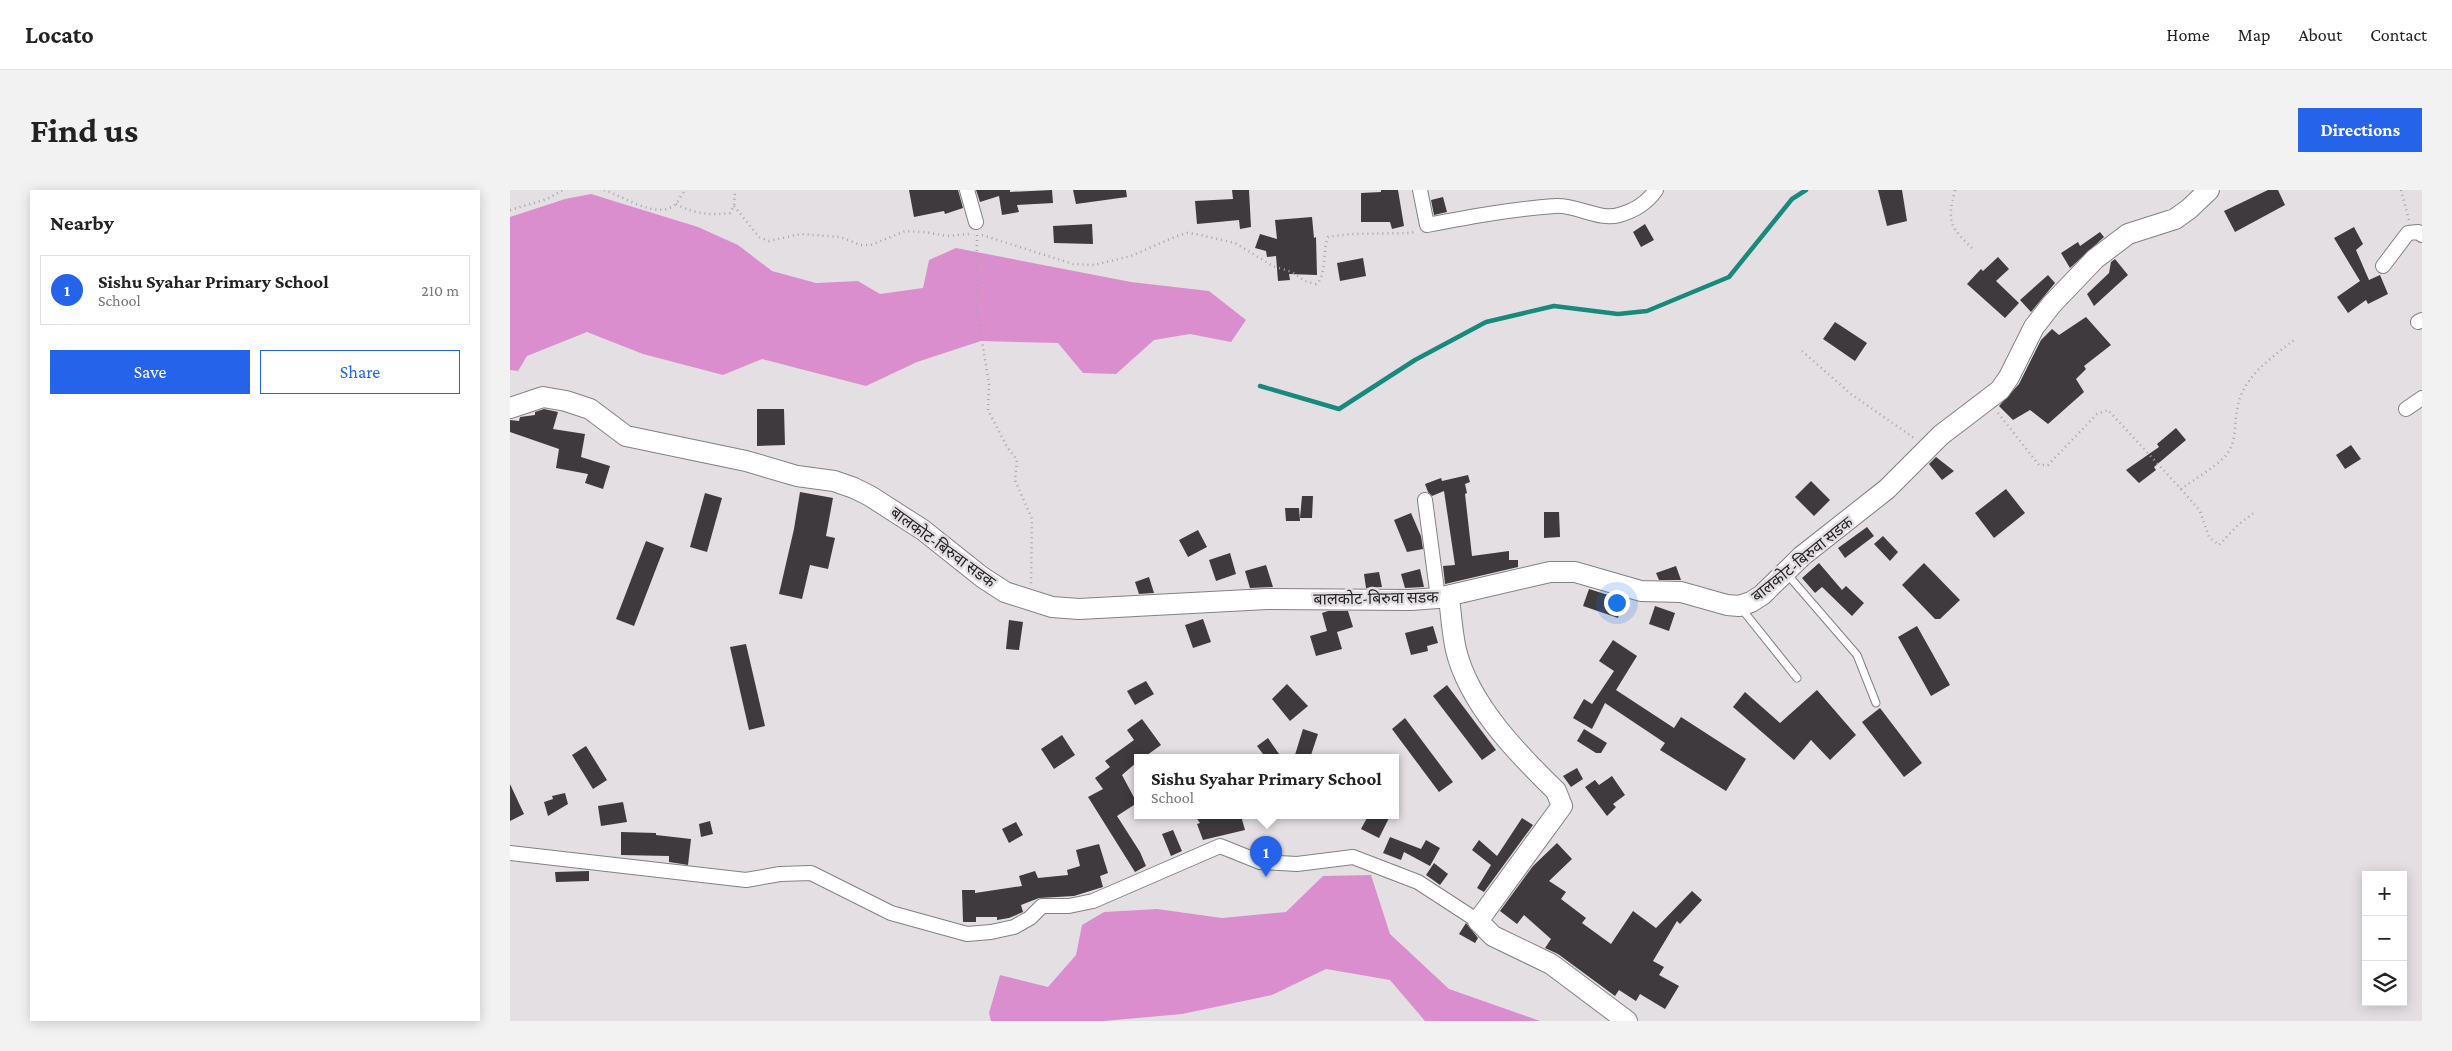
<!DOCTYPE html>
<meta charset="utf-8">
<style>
:root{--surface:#fff;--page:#f2f2f2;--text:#222;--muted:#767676;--line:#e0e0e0;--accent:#2563eb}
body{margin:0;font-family:"Crimson Pro","Noto Sans Devanagari",serif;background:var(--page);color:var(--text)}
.controls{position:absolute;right:15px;bottom:15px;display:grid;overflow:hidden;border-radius:0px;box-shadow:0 2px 12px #0003}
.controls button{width:45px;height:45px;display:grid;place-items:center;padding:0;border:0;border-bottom:1px solid var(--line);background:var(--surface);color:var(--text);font:25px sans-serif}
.you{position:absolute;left:1106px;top:412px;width:18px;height:18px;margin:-12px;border:4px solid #fff;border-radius:50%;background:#1a73e8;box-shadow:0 0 0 8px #1a73e833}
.badge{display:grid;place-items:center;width:32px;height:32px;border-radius:50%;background:var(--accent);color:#fff;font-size:16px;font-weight:700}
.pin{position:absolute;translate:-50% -41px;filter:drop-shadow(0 1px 2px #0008)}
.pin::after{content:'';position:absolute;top:26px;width:18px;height:15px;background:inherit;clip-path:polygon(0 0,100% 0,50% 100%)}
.popup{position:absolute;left:624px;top:564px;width:265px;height:65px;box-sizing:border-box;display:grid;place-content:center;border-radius:0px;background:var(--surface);filter:drop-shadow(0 1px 4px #0005);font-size:16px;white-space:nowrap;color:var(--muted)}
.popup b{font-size:19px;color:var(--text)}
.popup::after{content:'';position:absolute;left:50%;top:100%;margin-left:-10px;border:10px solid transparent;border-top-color:var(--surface)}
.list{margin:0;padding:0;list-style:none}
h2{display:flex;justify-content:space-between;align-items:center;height:65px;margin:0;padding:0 20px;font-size:21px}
h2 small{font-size:16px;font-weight:400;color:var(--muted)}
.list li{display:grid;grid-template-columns:32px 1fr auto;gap:15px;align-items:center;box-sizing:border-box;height:70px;margin:0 10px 10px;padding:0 10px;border:1px solid var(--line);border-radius:0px}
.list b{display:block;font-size:19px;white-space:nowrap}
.list p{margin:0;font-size:16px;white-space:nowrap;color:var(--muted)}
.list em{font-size:16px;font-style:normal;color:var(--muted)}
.actions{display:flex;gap:10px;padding:15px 20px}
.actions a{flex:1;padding:11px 0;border:1px solid var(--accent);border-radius:0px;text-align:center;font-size:18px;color:var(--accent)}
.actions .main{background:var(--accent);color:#fff}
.icon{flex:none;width:28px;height:28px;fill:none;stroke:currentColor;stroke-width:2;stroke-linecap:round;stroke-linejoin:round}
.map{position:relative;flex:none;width:1912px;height:831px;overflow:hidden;border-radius:0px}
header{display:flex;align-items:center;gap:30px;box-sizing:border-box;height:70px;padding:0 25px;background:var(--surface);border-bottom:1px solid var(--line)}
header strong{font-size:24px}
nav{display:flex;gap:28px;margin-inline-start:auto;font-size:18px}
.intro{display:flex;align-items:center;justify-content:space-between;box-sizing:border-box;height:120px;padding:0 30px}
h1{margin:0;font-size:35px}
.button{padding:12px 22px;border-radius:0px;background:var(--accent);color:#fff;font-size:18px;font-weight:700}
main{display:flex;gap:30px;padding:0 30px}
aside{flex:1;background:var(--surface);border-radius:0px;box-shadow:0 2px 12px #0003}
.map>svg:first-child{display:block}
.forest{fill:#db8ece}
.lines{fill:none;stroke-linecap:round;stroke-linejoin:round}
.stream{stroke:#188a7c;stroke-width:4.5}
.building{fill:#3e3a3d}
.lane-casing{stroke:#848083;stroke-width:9}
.street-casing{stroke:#848083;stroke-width:16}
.secondary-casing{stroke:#848083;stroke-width:22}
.path{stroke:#a9a4a8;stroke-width:2.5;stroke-dasharray:1 4;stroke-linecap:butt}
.lane{stroke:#fff;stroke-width:7}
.street{stroke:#fff;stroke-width:14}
.secondary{stroke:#fff;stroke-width:20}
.labels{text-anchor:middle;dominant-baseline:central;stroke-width:5;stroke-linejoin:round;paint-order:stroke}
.street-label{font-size:16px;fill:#242224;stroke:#e4dfe3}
</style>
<header>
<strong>Locato</strong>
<nav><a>Home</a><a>Map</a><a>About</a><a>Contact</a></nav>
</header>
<div class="intro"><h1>Find us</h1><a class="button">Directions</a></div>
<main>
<aside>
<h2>Nearby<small></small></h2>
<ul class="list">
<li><span class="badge">1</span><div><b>Sishu Syahar Primary School</b><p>School</p></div><em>210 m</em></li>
</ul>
<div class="actions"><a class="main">Save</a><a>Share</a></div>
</aside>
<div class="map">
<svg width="1912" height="831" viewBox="0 0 1912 831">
<rect width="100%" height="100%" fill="#e4dfe3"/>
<g class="forest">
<polygon points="81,4 188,37 228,55 262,81 306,93 348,91 370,104 413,98 419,70 446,58 621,92 699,101 736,130 721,152 680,144 644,150 606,184 573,183 548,153 471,151 407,172 356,196 252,169 213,185 133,164 77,142 17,166 8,181 0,180 0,27 55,9"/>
<polygon points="861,685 880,744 939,799 1030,831 915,831 880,790 816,779 762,805 672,824 594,831 481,831 479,823 490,785 538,797 566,765 572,735 594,722 647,719 712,728 776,722 813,686"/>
</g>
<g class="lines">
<polyline class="stream" points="750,196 829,219 905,170 976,132 1044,116 1108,124 1137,121 1219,87 1282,9 1296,0"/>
</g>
<g class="building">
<polygon points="399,0 448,0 453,18 435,24 434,21 404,27"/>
<polygon points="466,0 500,0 500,2 542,0 543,13 507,15 509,22 492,25 489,6 470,12"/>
<polygon points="563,0 616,0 617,7 566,14"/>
<polygon points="722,0 739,0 741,37 730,39 729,30 687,34 685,11 723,9"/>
<polygon points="871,0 888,0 894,36 882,39 880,32 851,32 851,3 871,2"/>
<polygon points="1368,0 1392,0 1397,31 1377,36"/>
<polygon points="1758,0 1768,0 1775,15 1725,42 1714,21"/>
<polygon points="933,7 937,22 924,25 921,10"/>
<polygon points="802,27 804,48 806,47 807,85 779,84 780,90 768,91 766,66 757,67 756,61 745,58 750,44 767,49 765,30"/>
<polygon points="582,34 583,54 544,53 543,36"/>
<polygon points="1135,34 1144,50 1131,57 1123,42"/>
<polygon points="1844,37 1853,54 1846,60 1859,90 1870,85 1878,104 1858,114 1856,110 1838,123 1827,107 1850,91 1824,48"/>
<polygon points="1590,42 1594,47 1560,78 1551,63 1568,52 1570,56"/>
<polygon points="1488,67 1499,79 1486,91 1509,113 1495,128 1457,94 1471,79 1473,81"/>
<polygon points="853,68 856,86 830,91 827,73"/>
<polygon points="1605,69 1618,85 1584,116 1577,104 1599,83 1601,72"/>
<polygon points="1538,85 1545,93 1521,122 1510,110"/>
<polygon points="1576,127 1601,155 1574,176 1576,179 1566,189 1574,202 1538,234 1520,220 1503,230 1489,216 1509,194 1531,150 1542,139 1549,145"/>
<polygon points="1325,132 1357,153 1345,171 1313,149"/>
<polygon points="34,219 48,222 43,239 75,244 71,267 100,276 93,299 75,293 78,284 46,278 49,259 0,242 0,230 9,231 10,227 25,225 25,222"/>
<polygon points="247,219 274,219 275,255 247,256"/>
<polygon points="1666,238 1676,250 1644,277 1646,280 1629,293 1616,280 1649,257 1647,254"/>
<polygon points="1841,255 1851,269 1835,279 1826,265"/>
<polygon points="1426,267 1444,281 1432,290 1419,274"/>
<polygon points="958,285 960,292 955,294 957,303 955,304 962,366 999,361 999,370 1008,370 1008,377 935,394 933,376 945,375 934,301 922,306 918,302 915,294 931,288 932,291"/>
<polygon points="1301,291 1320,310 1304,326 1285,307"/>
<polygon points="1496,299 1515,323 1484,348 1465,323"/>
<polygon points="290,302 323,308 316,346 325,348 318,379 300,375 292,409 269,404 284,339"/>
<polygon points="195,303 212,308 197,362 180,357"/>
<polygon points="792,306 803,306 802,328 790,328"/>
<polygon points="775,318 789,318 790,331 776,331"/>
<polygon points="1034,322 1049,322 1050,347 1034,348"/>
<polygon points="901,323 911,346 913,359 897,362 884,330"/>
<polygon points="1357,337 1364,346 1335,368 1328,358"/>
<polygon points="688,340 697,357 678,367 669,350"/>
<polygon points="1373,346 1388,362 1380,371 1364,354"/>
<polygon points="136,351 154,358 124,436 106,429"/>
<polygon points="720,363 726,384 706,391 699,370"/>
<polygon points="1309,373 1332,400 1336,396 1354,413 1342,426 1312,397 1305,403 1292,388"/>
<polygon points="1414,373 1450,410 1430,429 1425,429 1392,395"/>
<polygon points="756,375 763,397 740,398 735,381"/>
<polygon points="1166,376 1171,390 1149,390 1146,383"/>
<polygon points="910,379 914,397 895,398 891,384"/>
<polygon points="869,382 872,397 856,398 854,384"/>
<polygon points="639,387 644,403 629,404 625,392"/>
<polygon points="1079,399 1114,410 1108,428 1073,416"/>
<polygon points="1145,416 1165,423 1159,441 1139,434"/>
<polygon points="818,421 838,421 843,437 827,442 832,459 806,466 800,446 817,441 812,423"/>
<polygon points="693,429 701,452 683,458 675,435"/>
<polygon points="499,430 513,432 509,460 496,459"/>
<polygon points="923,436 928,453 917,456 918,461 901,465 895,443"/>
<polygon points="1407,436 1440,495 1421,506 1388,447"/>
<polygon points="1103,450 1127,466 1106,500 1164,538 1171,527 1236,569 1216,601 1150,560 1155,553 1095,513 1082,539 1063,528 1074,509 1082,514 1104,481 1089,471"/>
<polygon points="236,454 255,536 239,540 220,457"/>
<polygon points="636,491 644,504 625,515 617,501"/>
<polygon points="777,494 798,516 780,531 762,509"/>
<polygon points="937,495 986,560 972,570 923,506"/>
<polygon points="1307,500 1346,545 1320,570 1301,550 1284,570 1223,517 1235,502 1270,533"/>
<polygon points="1370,518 1412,573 1394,587 1352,532"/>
<polygon points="895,528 943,592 929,602 882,539"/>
<polygon points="632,529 651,555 633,568 627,568 627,572 612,585 627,613 607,626 630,662 636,676 625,682 578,607 593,599 585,588 600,577 595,571 624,550 617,540"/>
<polygon points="793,539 808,544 800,568 784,568"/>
<polygon points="1074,539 1097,553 1091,563 1086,563 1067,551"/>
<polygon points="552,545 565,565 544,579 531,559"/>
<polygon points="758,548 769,564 763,568 756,568 747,556"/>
<polygon points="76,556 97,590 83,599 62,565"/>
<polygon points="1067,578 1073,589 1061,597 1053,586"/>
<polygon points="1102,586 1115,605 1103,614 1106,617 1097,626 1075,597 1085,590 1089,595"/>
<polygon points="0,594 14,624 0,631"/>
<polygon points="55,603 58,614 38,626 34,612 43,609 42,606"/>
<polygon points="113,612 117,632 91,636 88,616"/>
<polygon points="685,626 731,626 735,640 693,650 687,634 690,633"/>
<polygon points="858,626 880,626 869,648 851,639"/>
<polygon points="1012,628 1023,635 974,702 967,698 981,675 962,660 969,650 987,666"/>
<polygon points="200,631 203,644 191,647 189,634"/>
<polygon points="506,632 513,645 499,653 492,639"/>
<polygon points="663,640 672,661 661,666 652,644"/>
<polygon points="111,642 146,643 146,645 181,649 178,675 159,672 159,666 111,665"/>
<polygon points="880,647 911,659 916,650 930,658 920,676 894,662 891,670 873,663"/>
<polygon points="1047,653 1062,669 1039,691 1056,702 1051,709 1076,728 1072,733 1101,754 1123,721 1146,738 1182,701 1192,710 1170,734 1167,731 1143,771 1154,777 1149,785 1169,796 1155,819 1130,804 1126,811 1109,800 1105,806 1048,764 1035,758 1041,749 1014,725 1007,734 990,721 1023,676"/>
<polygon points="589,654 598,683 590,686 593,697 564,706 529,708 511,715 513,722 499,728 487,730 487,727 466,727 466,732 453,732 452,700 465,700 465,703 512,696 509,686 525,681 528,688 558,685 557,680 570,676 566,660"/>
<polygon points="924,673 938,684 930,695 916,685"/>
<polygon points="79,681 79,691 46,692 45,682"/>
<polygon points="956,733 968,748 965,753 949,744"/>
</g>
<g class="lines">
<defs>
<g id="lane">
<polyline points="1277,384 1347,465 1366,513"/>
<polyline points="1231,418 1287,488"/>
</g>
<g id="street">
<polyline points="457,0 466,32"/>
<path d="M 910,0 L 917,35 C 959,27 1002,19 1045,16 C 1065,14 1089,31 1109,25 C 1124,21 1137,13 1146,0"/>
<polyline points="1873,76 1898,43 1908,42 1912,45"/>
<polyline points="1908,132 1912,130"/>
<polyline points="1896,219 1912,208"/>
<polyline points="915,310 928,408"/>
<polyline points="0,663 236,690 270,684 301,683 381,723 457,744 481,742 504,737 520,728 532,716 559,716 583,711 710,656 750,672 787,674 843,667 908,692 968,731"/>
</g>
<g id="secondary">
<polyline points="0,218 33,207 56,211 80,219 116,246 236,271 287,286 324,291 344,298 360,306 413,340 472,387 495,402 542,417 569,419 757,409 900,410 928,408 1040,382 1065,382 1131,401 1171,402 1217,415 1229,416 1241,412 1252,405 1292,366 1377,299 1431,245 1490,200 1499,187 1524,137 1542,114 1585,69 1618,44 1665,29 1679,19 1699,0"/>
<path d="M 939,407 C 941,424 942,442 946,460 C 959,514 1007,563 1046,601 L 1052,616 L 968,731 L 983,746 L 1041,774 L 1117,831"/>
</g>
</defs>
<use href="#lane" class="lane-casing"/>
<use href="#street" class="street-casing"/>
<use href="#secondary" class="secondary-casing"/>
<g class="path">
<path d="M 94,0 C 114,6 147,31 166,14 C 169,10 172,4 175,0"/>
<path d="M 1445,0 C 1436,35 1441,37 1465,61"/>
<polyline points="1891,0 1899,30"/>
<path d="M 166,14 C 182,23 201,26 220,23 L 224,16 L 225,0"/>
<polyline points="224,16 249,47 259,51 291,44 330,47 351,55 361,55 395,41 415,42 437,46 459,44"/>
<polyline points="0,20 37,9 53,0"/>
<polyline points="467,45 466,114 479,194 478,220 497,257 507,270 505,290 522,329 521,394"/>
<path d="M 472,45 L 563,74 L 584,75 L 621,66 L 667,46 L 677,43 L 686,44 L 725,53 L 763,76 L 782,82 L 795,91 L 806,94 C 817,87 812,61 818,47 L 840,44 L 901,43 L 907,41"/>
<polyline points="1292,161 1341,204 1404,248"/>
<path d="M 1488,223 L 1529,275 L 1538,275 L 1587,224 L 1598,220 L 1671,299 C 1682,291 1710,274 1717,264 C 1727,251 1724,234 1727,220 C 1732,187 1760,169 1784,150"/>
<polyline points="1671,299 1690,321 1699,347 1709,355 1728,335 1745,322"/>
</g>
<use href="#lane" class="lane"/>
<use href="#street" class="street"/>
<use href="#secondary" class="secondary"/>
</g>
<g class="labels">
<g class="street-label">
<text transform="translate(433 357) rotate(36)">बालकोट-बिरुवा सडक</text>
<text transform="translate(1292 369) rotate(-39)">बालकोट-बिरुवा सडक</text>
<text transform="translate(866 408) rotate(-1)">बालकोट-बिरुवा सडक</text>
</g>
</g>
</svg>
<div class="controls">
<button>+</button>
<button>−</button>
<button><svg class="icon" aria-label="layers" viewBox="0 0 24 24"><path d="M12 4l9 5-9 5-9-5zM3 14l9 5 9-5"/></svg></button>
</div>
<div class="you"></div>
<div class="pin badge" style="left:756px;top:687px">1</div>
<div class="popup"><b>Sishu Syahar Primary School</b>School</div>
</div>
</main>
